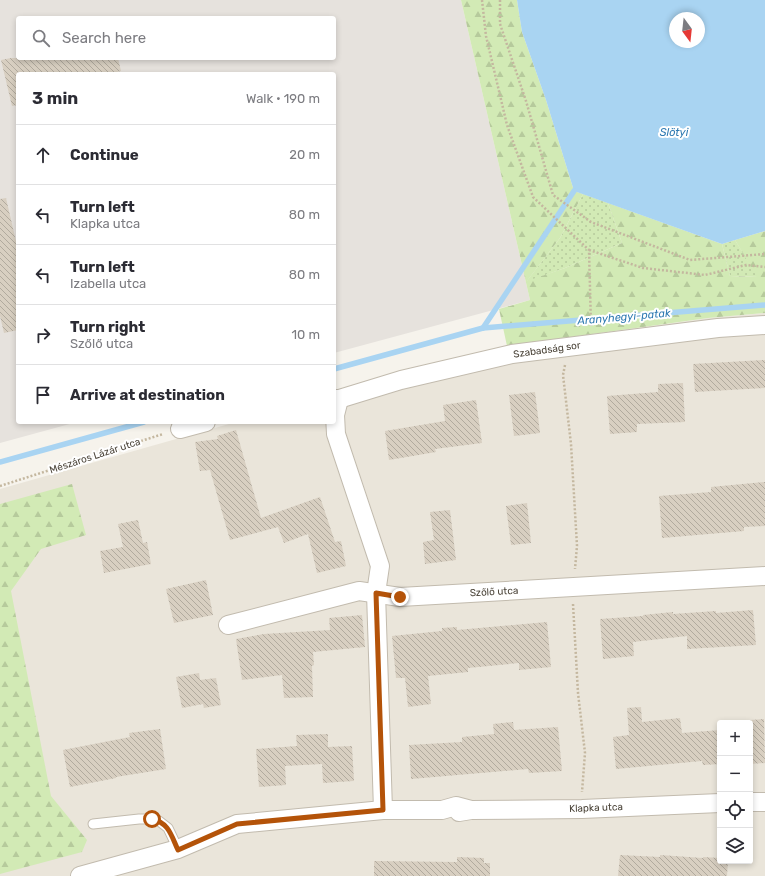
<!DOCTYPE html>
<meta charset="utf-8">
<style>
:root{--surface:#fff;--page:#f7f7f7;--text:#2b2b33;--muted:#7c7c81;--line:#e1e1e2}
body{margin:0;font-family:Rubik,sans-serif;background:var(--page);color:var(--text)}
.controls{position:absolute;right:12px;bottom:12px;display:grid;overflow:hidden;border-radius:4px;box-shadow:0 2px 6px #0003}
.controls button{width:36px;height:36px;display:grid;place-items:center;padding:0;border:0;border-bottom:1px solid var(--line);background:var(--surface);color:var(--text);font:20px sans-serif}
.compass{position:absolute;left:669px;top:12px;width:36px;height:36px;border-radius:50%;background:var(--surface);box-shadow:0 2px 6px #0003;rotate:165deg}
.stop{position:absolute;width:12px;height:12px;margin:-9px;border:3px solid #b45309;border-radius:50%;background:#fff}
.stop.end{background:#b45309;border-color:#fff;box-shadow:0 1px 4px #0008}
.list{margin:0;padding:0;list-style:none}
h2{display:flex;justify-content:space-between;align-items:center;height:52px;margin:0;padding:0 16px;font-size:17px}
h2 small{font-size:13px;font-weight:400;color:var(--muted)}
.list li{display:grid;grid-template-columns:26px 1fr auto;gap:12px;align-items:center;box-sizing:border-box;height:60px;padding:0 16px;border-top:1px solid var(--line)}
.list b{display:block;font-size:15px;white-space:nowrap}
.list p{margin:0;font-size:13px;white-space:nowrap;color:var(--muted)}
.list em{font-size:13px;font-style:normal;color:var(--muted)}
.icon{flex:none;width:22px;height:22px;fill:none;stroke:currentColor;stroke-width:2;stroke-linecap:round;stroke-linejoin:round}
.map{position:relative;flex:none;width:765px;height:876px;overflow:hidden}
.search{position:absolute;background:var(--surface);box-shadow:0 2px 6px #0003;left:16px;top:16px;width:320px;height:44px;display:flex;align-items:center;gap:10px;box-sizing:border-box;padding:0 14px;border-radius:4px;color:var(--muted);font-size:15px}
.panel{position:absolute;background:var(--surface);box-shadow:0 2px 6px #0003;left:16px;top:72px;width:320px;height:352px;border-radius:4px}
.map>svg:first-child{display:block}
.residential{fill:#eae5da;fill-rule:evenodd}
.industrial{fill:#e6e2dd;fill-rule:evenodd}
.grass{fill:url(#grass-dots)}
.forest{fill:url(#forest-firs)}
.water{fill:#a9d4f2;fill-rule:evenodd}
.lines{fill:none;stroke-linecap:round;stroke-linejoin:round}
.stream{stroke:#a9d4f2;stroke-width:5.5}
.building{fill:url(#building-back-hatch)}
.service-casing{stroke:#c2bbae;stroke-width:11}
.minor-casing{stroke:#c2bbae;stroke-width:20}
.path{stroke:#c4b79f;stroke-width:2.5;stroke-dasharray:2 2;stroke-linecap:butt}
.service{stroke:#fff;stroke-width:9}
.minor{stroke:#fff;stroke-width:18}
.route{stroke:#b45309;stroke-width:5}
.labels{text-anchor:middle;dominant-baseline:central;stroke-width:4;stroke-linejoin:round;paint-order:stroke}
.street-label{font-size:10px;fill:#4b4439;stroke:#fff}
.water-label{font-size:11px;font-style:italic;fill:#2e7ab2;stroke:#fff}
</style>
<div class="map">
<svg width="765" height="876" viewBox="0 0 765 876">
<defs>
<pattern id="grass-dots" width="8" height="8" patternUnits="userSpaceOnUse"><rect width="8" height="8" fill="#d2eab5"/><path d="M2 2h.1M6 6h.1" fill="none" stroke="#b6ca9c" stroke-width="1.8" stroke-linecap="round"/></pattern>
<pattern id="forest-firs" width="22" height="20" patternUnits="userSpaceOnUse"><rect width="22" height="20" fill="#d2eab5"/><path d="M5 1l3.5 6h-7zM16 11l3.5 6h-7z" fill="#b6ca9c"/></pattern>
<pattern id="building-back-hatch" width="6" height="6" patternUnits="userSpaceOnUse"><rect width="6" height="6" fill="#d8cfc1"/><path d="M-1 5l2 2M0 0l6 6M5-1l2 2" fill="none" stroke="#b1aa9e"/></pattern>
</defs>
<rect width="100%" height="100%" fill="#f6f3ec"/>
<path class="residential" d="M 765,313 L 765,876 L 0,876 L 0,489 L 236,422 L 334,422 L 334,395 L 507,346 L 709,318 ZM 720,723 L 750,723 L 750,861 L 720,861 Z"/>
<path class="industrial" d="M 0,0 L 461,0 L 530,300 L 334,353 L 334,74 L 18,74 L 18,422 L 77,422 L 0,443 ZM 18,18 L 334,18 L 334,58 L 18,58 Z"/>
<g class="grass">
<polygon points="583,194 608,203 622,243 565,268 526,282 560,238"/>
<polygon points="735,240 758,277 730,276 722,244"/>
</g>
<g class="forest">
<polygon points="461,0 517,0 522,32 546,100 574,191 583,194 560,238 527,281 565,268 622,243 608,203 722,244 730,276 757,277 735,240 765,231 765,313 708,318 507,346 499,309 530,300"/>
<polygon points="72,484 86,535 41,549 11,591 51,796 87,840 82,852 0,874 0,504"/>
</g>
<path class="water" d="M 517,0 L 765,0 L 765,231 L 722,244 L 574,191 L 546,100 L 522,32 ZM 675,18 L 699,18 L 699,42 L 675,42 Z"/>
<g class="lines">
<g class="stream">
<polyline points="483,328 574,191"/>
<polyline points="334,369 483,328 765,305"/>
<polyline points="0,462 144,422"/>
</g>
</g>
<g class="building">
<polygon points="11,58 118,58 121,71 109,74 18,74 18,105 12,106 1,60"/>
<polygon points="6,198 18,250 18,330 4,333 0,316 0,199"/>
<polygon points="765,360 765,388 695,392 693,364"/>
<polygon points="683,383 685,422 637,424 637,432 610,434 607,396 658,392 658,384"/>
<polygon points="535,392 540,433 514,436 509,395"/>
<polygon points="476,400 482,443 435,449 436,452 389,460 385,431 445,421 443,405"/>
<polygon points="236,430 261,518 320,497 335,542 341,541 346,566 317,573 308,534 284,543 278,527 230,540 210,470 200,471 195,442 218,439 217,436"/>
<polygon points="765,482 765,526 744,527 744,531 662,538 659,496 711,492 711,487"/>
<polygon points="527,503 531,543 511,545 506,506"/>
<polygon points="450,510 456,560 425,564 423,542 434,540 430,512"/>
<polygon points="138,520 143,543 147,542 151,564 104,573 100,551 123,547 118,524"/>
<polygon points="206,580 213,615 174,623 166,589"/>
<polygon points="753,610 756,645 687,649 687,636 633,642 634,656 603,659 600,619 643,616 643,615 673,612 673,614 716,611 716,613"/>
<polygon points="362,615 365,647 313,652 314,665 312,666 313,697 284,698 282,675 242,680 236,639 264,634 330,630 329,618"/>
<polygon points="547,622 551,667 519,670 519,663 468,668 468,672 428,676 431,704 408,707 405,678 396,678 392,636 442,631 442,628 457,627 457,630"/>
<polygon points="199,673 200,680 216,678 221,705 204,708 203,704 182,708 176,677"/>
<polygon points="641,707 642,722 680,718 682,733 720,730 720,764 703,765 702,761 616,769 613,737 629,735 627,708"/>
<polygon points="764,719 765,763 750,764 750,720"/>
<polygon points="513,722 514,730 558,727 562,771 529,773 528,769 411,779 409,745 462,742 462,737 494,734 493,724"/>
<polygon points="160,729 166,769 116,777 116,778 70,787 63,750 130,737 129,733"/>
<polygon points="328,734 328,747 352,746 354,781 323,783 322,764 285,766 286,785 259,787 256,749 297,746 296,735"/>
<polygon points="620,855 660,857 660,855 703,858 703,857 720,858 720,861 728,861 727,876 618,876"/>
<polygon points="457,857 484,858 484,863 490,863 490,876 374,876 374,861 457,862"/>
</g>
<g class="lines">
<defs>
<polyline id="service" points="93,824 139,819 152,819 159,821 168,828 178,849"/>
<g id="minor">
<polyline points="334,399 339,399 401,380 512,354 718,328 765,325"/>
<polyline points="339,399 335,415 336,434 380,566 376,593 383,810"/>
<polyline points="180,429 206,422"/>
<polyline points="228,625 359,591 400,597 765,576"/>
<polyline points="750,802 765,802"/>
<polyline points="459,812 471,810 582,809 720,803"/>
<polyline points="80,876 178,849 237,824 383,810 442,810 456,806 471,810"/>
</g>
</defs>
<use href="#service" class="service-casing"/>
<use href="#minor" class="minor-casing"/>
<g class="path">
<polyline points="482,0 486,36 507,125 533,197 589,250 591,326"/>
<polyline points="500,0 500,24 526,101 553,195 591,222 690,260 765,254"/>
<polyline points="589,250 643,268 705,275 746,265 765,267"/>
<polyline points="565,365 563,375 571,444 577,546 575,569"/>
<polyline points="0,486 163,434"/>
<polyline points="573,604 578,693 585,753 582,792"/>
</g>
<use href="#service" class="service"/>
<use href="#minor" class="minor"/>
</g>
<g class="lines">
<path class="route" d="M 152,819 C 169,823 171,835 178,850 L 237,824 L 383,810 L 376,593 L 400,597"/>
</g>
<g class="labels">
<g class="street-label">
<text transform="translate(547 350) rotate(-8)">Szabadság sor</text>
<text transform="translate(95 456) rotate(-18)">Mészáros Lázár utca</text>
<text transform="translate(494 592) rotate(-3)">Szőlő utca</text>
<text transform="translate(596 808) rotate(-2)">Klapka utca</text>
</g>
<g class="water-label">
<text x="674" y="132">Slötyi</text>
<text transform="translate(624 317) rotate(-5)">Aranyhegyi-patak</text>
</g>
</g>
</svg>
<div class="controls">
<button>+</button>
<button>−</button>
<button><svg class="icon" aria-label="locate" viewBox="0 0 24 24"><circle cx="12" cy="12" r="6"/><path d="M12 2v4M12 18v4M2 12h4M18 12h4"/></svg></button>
<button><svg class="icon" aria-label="layers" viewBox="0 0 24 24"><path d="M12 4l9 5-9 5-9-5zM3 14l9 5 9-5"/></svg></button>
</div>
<svg class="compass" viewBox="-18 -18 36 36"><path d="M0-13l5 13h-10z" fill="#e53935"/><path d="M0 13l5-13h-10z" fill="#7c7c81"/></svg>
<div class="stop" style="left:152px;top:819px"></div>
<div class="stop end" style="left:400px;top:597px"></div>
<div class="search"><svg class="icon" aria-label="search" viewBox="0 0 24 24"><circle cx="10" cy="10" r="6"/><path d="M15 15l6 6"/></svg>Search here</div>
<section class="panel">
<h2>3 min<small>Walk · 190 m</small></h2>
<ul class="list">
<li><svg class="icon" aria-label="ahead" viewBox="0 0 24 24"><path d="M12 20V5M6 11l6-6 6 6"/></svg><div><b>Continue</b></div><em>20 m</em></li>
<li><svg class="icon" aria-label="left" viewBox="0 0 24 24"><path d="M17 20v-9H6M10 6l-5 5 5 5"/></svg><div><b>Turn left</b><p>Klapka utca</p></div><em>80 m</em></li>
<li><svg class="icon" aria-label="left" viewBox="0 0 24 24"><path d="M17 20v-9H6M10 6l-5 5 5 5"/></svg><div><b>Turn left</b><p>Izabella utca</p></div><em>80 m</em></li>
<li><svg class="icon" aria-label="right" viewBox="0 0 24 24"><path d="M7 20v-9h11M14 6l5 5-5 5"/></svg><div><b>Turn right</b><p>Szőlő utca</p></div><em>10 m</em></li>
<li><svg class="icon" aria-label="arrive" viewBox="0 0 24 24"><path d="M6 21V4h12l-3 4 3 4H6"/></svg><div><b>Arrive at destination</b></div></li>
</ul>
</section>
</div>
